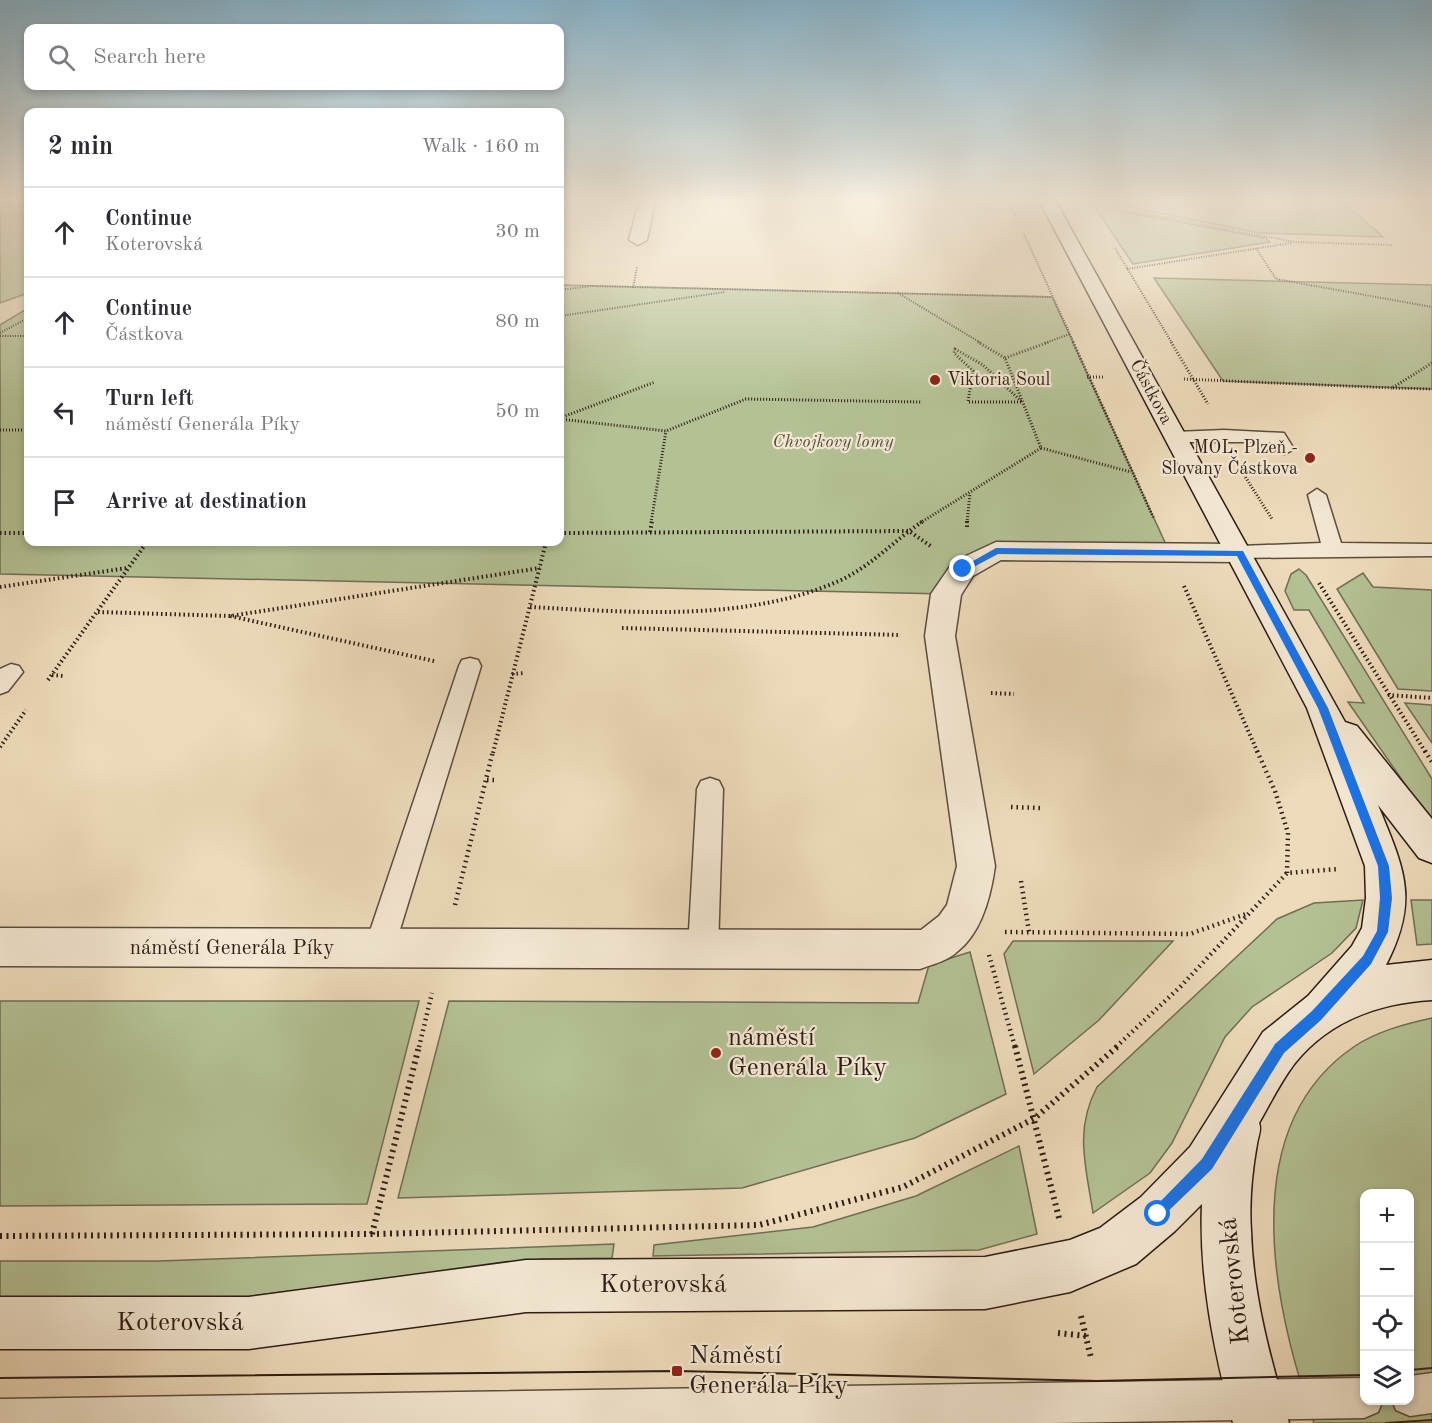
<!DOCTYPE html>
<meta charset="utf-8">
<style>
:root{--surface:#fff;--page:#f2f2f3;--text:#2b2b33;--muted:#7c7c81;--line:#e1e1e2}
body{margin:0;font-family:"Old Standard TT",serif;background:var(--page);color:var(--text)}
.controls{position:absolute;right:18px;bottom:18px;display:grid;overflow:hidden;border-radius:12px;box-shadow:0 3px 9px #0003}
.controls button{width:54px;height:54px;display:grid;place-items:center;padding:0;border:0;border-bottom:2px solid var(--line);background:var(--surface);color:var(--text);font:30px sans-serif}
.stop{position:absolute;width:18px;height:18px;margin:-14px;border:4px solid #1a73e8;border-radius:50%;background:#fff}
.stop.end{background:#1a73e8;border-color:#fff;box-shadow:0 2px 6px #0008}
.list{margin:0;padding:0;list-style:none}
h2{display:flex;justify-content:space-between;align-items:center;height:78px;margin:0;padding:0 24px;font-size:26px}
h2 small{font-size:20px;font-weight:400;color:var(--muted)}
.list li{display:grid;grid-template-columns:39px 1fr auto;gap:18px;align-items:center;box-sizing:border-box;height:90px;padding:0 24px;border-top:2px solid var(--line)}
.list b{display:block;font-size:22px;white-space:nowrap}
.list p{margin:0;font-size:20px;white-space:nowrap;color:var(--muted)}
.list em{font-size:20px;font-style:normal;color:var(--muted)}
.icon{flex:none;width:33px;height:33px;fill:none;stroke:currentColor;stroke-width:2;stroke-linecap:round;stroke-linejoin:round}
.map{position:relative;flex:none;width:1432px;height:1423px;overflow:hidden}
.search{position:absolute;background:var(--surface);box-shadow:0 3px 9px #0003;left:24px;top:24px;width:540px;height:66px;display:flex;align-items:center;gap:15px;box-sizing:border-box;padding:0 21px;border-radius:12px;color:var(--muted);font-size:22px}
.panel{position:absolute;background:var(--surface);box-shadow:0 3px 9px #0003;left:24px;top:108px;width:540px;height:438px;border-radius:12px}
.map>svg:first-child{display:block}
.green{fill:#b3c194;stroke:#706e55;stroke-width:1.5;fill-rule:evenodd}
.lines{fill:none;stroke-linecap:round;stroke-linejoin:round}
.lane-casing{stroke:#5c4c3f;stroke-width:3}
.street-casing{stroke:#5c4c3f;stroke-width:3}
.secondary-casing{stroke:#2c1c16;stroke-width:3}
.path-far4{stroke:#2c1c16;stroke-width:2;stroke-dasharray:1 1.5;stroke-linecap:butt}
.path-far3{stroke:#2c1c16;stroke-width:3;stroke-dasharray:1 2;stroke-linecap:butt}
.path-far2{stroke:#2c1c16;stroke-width:4;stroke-dasharray:1.5 3;stroke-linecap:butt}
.path-far1{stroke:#2c1c16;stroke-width:4.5;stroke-dasharray:1.5 4;stroke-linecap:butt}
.path{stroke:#2c1c16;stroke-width:6;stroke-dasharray:2 4.5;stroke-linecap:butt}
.lane{fill:#f4e8d3;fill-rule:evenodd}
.street{fill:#f4e8d3;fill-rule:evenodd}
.secondary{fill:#f4e8d3;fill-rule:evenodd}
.tram{stroke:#2c1c16;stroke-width:2}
.route{fill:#1a73e8}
.poi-dot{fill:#8f2418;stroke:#f4e8d3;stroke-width:2}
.labels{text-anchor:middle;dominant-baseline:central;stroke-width:4.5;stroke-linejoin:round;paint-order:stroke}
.far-poi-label{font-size:18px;fill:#2c1c16;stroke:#f4e8d3;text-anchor:start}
.far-street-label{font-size:18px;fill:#2c1c16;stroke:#f4e8d3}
.far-park-label{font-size:18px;font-style:italic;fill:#544e3c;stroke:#f4e8d3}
.street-label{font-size:21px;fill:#2c1c16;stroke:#f4e8d3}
.near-poi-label{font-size:26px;fill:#2c1c16;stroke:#f4e8d3;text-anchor:start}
.near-street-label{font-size:26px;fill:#2c1c16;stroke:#f4e8d3}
</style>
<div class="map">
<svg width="1432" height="1423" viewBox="0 0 1432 1423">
<rect width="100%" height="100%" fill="#eedbbb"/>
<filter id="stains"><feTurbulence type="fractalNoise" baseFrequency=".00333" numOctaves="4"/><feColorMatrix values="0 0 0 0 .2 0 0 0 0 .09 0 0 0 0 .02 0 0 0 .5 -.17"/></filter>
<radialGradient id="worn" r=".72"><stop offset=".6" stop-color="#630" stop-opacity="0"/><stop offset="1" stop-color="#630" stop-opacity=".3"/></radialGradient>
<g class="green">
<polygon points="0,202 28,202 28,293 0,303"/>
<polygon points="1104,202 1343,202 1383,237 1260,233"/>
<polygon points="1099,207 1265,238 1270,242 1133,264 1096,209"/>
<polygon points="1154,278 1432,285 1432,389 1223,381"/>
<polygon points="560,285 1052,297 1169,551 996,551 946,594 0,574 0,325 28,308 28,542 560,542"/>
<polygon points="1299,569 1306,575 1432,779 1432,823 1348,702 1364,703 1309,610 1294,610 1285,591 1291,574"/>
<polygon points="1363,573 1373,587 1432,590 1432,691 1398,689 1337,589"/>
<polygon points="1405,703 1432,705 1432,743"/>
<path d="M 1363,900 L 1356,928 L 1332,953 L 1252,1007 L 1225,1037 L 1172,1143 L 1150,1173 L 1093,1213 C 1086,1167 1074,1130 1097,1087 L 1277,919 L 1314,903 Z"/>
<polygon points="1411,900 1432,900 1432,944 1417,945"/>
<polygon points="1013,941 1173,941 1099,1020 1034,1074 1004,954"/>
<polygon points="970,952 1006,1094 915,1138 742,1188 398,1198 449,1001 918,1003 929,965"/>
<polygon points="0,1001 419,1001 367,1204 0,1206"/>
<path d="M 1432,1018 L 1432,1423 L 1314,1423 C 1274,1309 1233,1128 1355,1046 C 1378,1031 1405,1024 1432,1018 ZM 1364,1194 L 1410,1194 L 1410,1400 L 1364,1400 Z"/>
<polygon points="1019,1146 1037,1234 979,1250 653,1256 654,1245 813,1227 916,1196"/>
<polygon points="614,1244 612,1258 542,1259 237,1298 0,1301 0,1261 159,1261"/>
</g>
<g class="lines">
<defs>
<g id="lane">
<polygon points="1224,430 1284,433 1294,449 1285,454 1279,453 1272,442 1175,442 1166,437 1175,432"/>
<polygon points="1317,489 1326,495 1341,543 1432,544 1432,556 1233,558 1230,553 1233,548 1240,546 1321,543 1308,495"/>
<polygon points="470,658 478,660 481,666 394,949 389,959 379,963 369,959 364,949 459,666 462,660"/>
<polygon points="11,664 19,666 23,672 8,691 0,694 0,669"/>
<polygon points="710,778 719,781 723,789 718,949 713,959 703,963 693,959 688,949 697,789 701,781"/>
<polygon points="1432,1373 1432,1413 1410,1416 1396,1410 1392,1400 1410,1400 1410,1376"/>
<polygon points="1364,1378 1364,1400 1383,1400 1378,1412 1364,1418 1052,1423 0,1423 0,1399"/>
</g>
<g id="street">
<polygon points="639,202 655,202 647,240 638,245 629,240"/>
<path d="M 996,542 L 1240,544 L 1250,547 L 1254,553 L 1250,559 L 1240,562 L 1001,560 L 973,576 L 961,595 L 955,636 L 995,866 C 991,895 982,932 958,951 C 948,961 933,964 920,969 L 0,966 L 0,928 L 921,930 L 939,916 L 947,905 L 957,866 L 925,636 L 931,594 L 953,562 Z"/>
</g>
<path id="secondary" d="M 1040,202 L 1056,202 L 1345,722 L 1357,726 L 1432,819 L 1432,863 L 1419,858 L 1378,805 C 1404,869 1420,899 1386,965 L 1432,960 L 1432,1000 C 1379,1003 1329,1021 1295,1063 C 1281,1081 1270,1104 1259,1123 C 1262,1130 1258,1136 1257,1144 C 1252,1172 1249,1202 1251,1231 C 1253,1297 1271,1360 1289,1423 L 1233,1423 C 1214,1351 1199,1279 1202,1204 L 1175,1231 L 1136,1264 L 1070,1292 L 985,1309 L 526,1312 L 249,1349 L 0,1349 L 0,1297 L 249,1297 L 526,1260 L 985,1257 L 1070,1240 L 1100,1228 L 1141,1197 L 1190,1147 L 1263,1032 L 1308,996 L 1352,946 L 1362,928 L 1366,898 L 1365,866 L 1307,708 Z"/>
</defs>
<use href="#lane" class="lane-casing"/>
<use href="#street" class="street-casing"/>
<use href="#secondary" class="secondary-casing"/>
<g class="path-far4">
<polyline points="1008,202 1016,216"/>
<polyline points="1087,202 1295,242 1392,245"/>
<polyline points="1024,234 1074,343"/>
<polyline points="1115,248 1172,343"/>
<polyline points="1256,248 1276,279 1432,307"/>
<polyline points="1127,269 1291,243"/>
<polyline points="633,288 637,267"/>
<polyline points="560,290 591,286 1052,297"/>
<polyline points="898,293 981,343"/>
<polyline points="560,316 725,292"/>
<polyline points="0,333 28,318"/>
<polyline points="0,336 28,336"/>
<polyline points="1045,343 1070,334"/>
</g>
<g class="path-far3">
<polyline points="1073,342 1154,519"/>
<polyline points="1171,342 1208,404"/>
<polygon points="955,349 983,365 1022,402 968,402 973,371 954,353"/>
<polyline points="1005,358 1049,342"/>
<polyline points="1432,363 1392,388 1432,389"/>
<polyline points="1087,377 1105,377"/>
<polyline points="1184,379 1392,388"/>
<polyline points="560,418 655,382"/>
<polyline points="560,419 666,431 746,399 921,402"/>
<polyline points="0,430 28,430"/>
<polyline points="1041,448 1131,472"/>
<polyline points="1239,467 1272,519"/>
<polyline points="651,523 666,431"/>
<polyline points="920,523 1041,448 1005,358 978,342"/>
<polyline points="967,523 970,493"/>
</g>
<g class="path-far2">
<polyline points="967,527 967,521"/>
<polyline points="650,532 652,521"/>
<polyline points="0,533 28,533"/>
<polyline points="560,533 909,531 932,547"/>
<polyline points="1319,583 1426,753"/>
<polyline points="1184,586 1258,753"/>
<polyline points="0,587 127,568"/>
<path d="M 530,607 C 632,612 745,623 841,580 C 871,566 895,540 923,521"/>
<polyline points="98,612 230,616"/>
<polyline points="622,628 901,635"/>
<polyline points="434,661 230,616 540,568"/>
<polyline points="512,674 524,673"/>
<polyline points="52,675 64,676"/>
<polyline points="48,680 147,542"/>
<polyline points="991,693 1014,694"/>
<polyline points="1388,695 1432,698"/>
<polyline points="0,747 26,710"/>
<polyline points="493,753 546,542"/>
</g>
<g class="path-far1">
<polyline points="1257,751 1275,791 1288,833 1287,873"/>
<polyline points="1425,751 1432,762"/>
<polyline points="487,780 496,780"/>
<polyline points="1011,807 1040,808"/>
<polyline points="1021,881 1029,932"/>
<polyline points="455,905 493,751"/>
<polyline points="1005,932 1190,934 1246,914"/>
<polyline points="989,955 1015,1047"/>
<polyline points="419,1047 432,993"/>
<polyline points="1116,1047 1181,986 1287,873 1338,869"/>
</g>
<g class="path">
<polyline points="1015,1046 1059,1218"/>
<polyline points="372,1234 419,1046"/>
<polyline points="0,1236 372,1234 759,1225 903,1187 1035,1118 1118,1046"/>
<polyline points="1081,1316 1091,1358"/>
<polyline points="1058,1333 1086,1336"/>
</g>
<use href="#lane" class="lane"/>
<use href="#street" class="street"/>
<use href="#secondary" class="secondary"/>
<g class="tram">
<polyline points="1410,1370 1432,1368"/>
<polyline points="0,1378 677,1371 1097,1381 1364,1375"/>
<polyline points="1386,1423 1432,1420"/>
</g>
</g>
<linearGradient id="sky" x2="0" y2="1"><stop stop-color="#88b7d1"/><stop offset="0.5" stop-color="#f7efe0"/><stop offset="1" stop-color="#f7efe0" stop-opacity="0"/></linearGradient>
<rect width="1432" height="401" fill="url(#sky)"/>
<polygon class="route" points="996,548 1243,551 1328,708 1389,866 1392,898 1388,932 1371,964 1321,1020 1284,1053 1212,1169 1158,1221 1153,1219 1151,1214 1153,1209 1202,1159 1275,1044 1312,1011 1363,956 1377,931 1380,898 1378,866 1318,708 1237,556 998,554 966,571 959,569"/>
<g class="poi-dot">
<circle cx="935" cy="380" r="6"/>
<circle cx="1310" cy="458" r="6"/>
<circle cx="716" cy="1053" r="6"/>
<rect x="671" y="1365" width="12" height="12" rx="3"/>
</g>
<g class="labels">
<g class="far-poi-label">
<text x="947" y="380">Viktoria Soul</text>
<text x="1298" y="448" text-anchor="end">MOL, Plzeň -<tspan x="1298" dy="21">Slovany Částkova</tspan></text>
</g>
<g class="far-street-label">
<text transform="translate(1151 392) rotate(62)">Částkova</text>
</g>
<g class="far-park-label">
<text x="833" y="442">Chvojkovy lomy</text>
</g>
<g class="street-label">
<text x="232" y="948">náměstí Generála Píky</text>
</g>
<g class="near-poi-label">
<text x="728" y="1038">náměstí<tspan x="728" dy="30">Generála Píky</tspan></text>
<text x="689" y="1356">Náměstí<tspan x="689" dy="30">Generála Píky</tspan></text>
</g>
<g class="near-street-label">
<text transform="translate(1235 1281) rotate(-96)">Koterovská</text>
<text x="663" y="1285">Koterovská</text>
<text x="180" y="1323">Koterovská</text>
</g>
</g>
<rect width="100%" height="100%" filter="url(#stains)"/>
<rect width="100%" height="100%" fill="url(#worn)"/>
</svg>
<div class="controls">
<button>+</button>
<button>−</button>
<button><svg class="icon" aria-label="locate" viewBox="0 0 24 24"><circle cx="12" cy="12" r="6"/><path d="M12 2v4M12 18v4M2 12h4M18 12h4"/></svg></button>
<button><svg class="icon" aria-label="layers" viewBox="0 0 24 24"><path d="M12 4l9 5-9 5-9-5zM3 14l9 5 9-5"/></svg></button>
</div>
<div class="stop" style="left:1158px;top:1214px"></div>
<div class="stop end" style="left:963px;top:569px"></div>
<div class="search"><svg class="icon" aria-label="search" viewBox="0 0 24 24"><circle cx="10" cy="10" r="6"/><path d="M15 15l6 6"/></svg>Search here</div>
<section class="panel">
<h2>2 min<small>Walk · 160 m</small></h2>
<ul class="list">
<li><svg class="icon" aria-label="ahead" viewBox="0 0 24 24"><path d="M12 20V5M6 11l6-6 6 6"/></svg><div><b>Continue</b><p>Koterovská</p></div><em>30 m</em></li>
<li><svg class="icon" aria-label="ahead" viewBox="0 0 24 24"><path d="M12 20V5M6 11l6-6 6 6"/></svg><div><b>Continue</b><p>Částkova</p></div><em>80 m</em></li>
<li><svg class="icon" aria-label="left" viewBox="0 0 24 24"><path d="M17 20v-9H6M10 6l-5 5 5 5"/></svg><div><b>Turn left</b><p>náměstí Generála Píky</p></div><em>50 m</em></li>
<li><svg class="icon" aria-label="arrive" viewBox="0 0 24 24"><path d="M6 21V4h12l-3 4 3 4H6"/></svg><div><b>Arrive at destination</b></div></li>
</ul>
</section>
</div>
